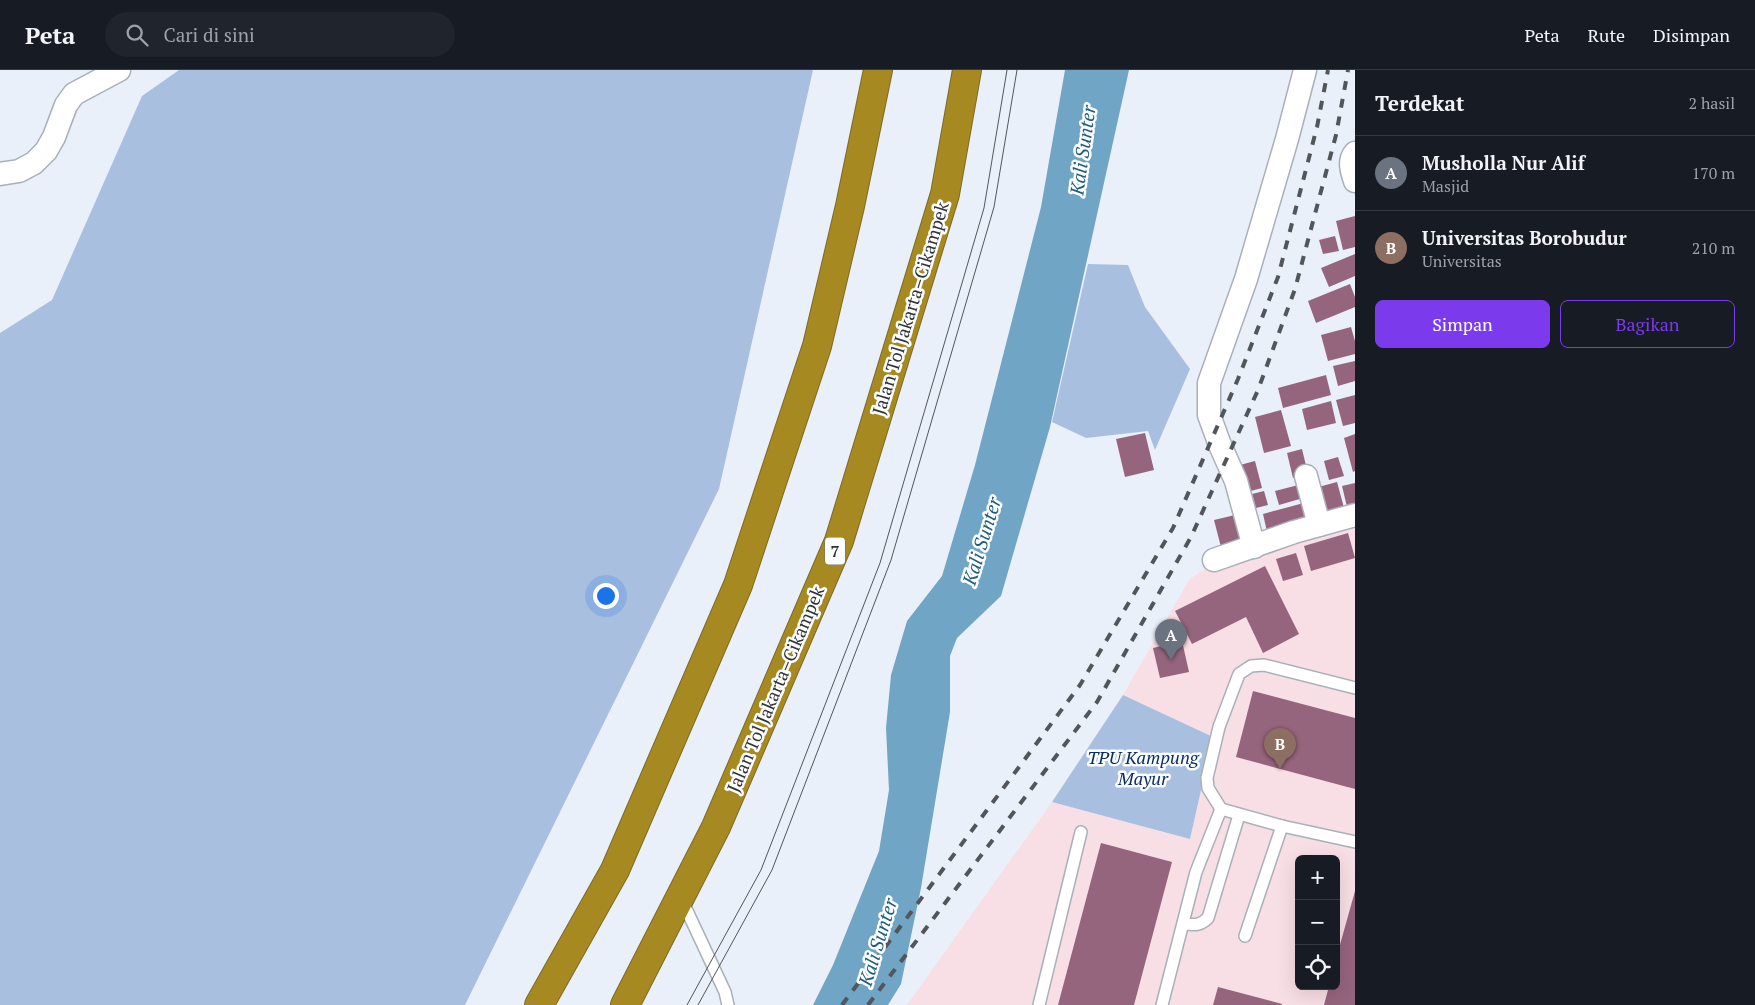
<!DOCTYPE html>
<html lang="id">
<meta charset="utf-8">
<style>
:root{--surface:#171b24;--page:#20242c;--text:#f1f3f6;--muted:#9ea1a6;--line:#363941;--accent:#7c3aed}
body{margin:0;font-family:"PT Serif",serif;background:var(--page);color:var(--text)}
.controls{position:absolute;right:15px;bottom:15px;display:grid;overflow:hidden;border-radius:8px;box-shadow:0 5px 20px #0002}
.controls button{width:45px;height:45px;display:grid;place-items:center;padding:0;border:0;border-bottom:1px solid var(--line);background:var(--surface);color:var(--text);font:25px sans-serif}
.you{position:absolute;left:605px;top:525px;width:18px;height:18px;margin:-12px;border:4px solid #fff;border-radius:50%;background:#1a73e8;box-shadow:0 0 0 8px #1a73e833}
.badge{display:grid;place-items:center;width:32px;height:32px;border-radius:50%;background:var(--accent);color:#fff;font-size:16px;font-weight:700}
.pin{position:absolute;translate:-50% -41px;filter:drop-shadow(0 1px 2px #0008)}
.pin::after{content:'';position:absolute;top:26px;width:18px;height:15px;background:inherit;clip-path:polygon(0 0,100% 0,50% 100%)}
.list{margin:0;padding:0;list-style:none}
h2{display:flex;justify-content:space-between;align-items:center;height:65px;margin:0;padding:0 20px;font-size:21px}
h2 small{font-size:16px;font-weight:400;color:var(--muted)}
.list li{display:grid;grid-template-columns:32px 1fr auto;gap:15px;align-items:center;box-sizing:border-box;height:75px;padding:0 20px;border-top:1px solid var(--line)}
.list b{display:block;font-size:19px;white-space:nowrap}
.list p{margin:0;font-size:16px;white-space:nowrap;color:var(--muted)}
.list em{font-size:16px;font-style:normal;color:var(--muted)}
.actions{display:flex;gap:10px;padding:15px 20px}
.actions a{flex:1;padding:11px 0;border:1px solid var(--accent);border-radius:8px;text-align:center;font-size:18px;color:var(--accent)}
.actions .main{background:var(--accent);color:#fff}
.icon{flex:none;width:28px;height:28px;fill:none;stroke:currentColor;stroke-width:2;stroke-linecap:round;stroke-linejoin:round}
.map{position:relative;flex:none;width:1355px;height:935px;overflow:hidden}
header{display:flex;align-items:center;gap:30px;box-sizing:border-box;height:70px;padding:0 25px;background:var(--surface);border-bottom:1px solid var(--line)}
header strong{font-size:24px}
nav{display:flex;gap:28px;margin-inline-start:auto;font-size:18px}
.search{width:350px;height:45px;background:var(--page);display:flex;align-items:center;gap:12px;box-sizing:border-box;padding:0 18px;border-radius:28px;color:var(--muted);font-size:19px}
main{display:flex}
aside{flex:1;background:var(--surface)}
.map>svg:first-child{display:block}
.education{fill:#f8dee5;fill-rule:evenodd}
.green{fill:#a9bfe0}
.water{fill:#71a5c5}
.building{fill:#95647d}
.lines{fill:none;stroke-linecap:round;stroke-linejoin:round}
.lane-casing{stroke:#aab0b8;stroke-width:14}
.street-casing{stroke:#aab0b8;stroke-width:25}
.highway-casing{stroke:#7d6b28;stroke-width:30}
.lane{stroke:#fff;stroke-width:11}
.street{stroke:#fff;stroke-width:22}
.highway{stroke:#a68920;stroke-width:28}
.tram{stroke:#52555a;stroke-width:1}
.rail{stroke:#52555a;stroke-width:4;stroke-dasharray:9 9;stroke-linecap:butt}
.labels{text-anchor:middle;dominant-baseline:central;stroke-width:5;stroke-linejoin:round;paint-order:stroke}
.shield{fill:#fcfdff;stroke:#6e7073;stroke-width:1}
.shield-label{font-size:16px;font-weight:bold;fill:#313337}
.street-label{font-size:18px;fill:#313337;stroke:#fcfdff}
.park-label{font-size:18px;font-style:italic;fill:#092d61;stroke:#fcfdff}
.water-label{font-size:19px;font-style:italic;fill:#1e5d7d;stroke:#fcfdff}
</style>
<header>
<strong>Peta</strong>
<div class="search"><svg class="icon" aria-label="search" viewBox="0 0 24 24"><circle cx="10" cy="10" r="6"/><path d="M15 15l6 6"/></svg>Cari di sini</div>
<nav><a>Peta</a><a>Rute</a><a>Disimpan</a></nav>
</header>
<main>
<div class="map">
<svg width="1355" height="935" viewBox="0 0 1355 935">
<rect width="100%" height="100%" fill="#eaf0f9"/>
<path class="education" d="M 1355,450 L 1355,935 L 907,935 L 1052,732 L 1190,769 L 1213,667 L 1123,625 L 1189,510 L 1201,501 L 1299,467 ZM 1299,789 L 1336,789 L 1336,916 L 1299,916 Z"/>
<g class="green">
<polygon points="179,0 813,0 719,419 465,935 0,935 0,263 52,230 142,26"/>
<polygon points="1088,194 1128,195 1145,237 1190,299 1155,380 1148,361 1086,368 1052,352"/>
<polygon points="1123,625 1213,667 1190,769 1052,732"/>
</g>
<polygon class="water" points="1065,0 1129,0 1050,357 1001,526 957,568 950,586 950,642 921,818 901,914 888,935 813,935 833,895 879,781 889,720 886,658 891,605 907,551 942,506 975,395 1041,137"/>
<g class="building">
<polygon points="1355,146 1355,177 1343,180 1336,151"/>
<polygon points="1335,166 1339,181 1323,184 1319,170"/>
<polygon points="1355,184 1355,206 1329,217 1321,198"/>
<polygon points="1350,214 1355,227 1355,237 1316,253 1308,231"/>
<polygon points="1351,257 1355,271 1355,284 1328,291 1321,265"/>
<polygon points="1355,291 1355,311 1338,316 1333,296"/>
<polygon points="1326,305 1331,325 1283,338 1278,318"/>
<polygon points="1355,325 1355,353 1343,356 1336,330"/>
<polygon points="1331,331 1336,353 1307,360 1302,339"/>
<polygon points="1281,340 1291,376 1264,383 1255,347"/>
<polygon points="1145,363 1154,400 1125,407 1116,369"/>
<polygon points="1355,364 1355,401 1353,402 1344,368"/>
<polygon points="1302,379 1308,404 1293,408 1287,383"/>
<polygon points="1338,387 1344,406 1329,410 1324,391"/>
<polygon points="1255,391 1262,418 1247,422 1240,395"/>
<polygon points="1337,412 1346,445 1320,452 1311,419"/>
<polygon points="1306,413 1310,426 1279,435 1275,421"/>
<polygon points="1355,413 1355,439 1348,441 1342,416"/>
<polygon points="1264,421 1268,435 1256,438 1252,424"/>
<polygon points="1311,431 1317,453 1268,466 1263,444"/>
<polygon points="1235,445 1243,475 1222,481 1214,450"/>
<polygon points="1348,463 1355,488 1311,501 1304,476"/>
<polygon points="1296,483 1303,505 1283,511 1276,489"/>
<polygon points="1265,496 1299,564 1263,583 1246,547 1192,574 1175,541"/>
<polygon points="1182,571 1189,602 1160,608 1153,578"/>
<polygon points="1253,621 1355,648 1355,719 1236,687"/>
<polygon points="1101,773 1172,792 1134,935 1058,935"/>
<polygon points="1355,821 1355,935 1324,935 1329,916 1336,916 1336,889"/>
<polygon points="1218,917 1282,934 1282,935 1213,935"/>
</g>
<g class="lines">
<defs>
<g id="lane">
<polyline points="1221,739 1208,718 1207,708 1219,657 1239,604 1251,596 1264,595 1355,618"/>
<polyline points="681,828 725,922 728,935"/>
<path d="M 1183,854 C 1194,855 1200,856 1208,848 L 1239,745"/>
<polyline points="1245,866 1282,756"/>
<polyline points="1039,935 1081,762"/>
<polyline points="1162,935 1196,802 1221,739 1282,756 1355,772"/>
</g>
<g id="street">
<path d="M 1355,83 C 1348,91 1352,102 1355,111"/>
<polyline points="0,104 19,101 34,93 46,81 54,67 66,35 74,24 119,0"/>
<polyline points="1306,406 1319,455"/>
<polyline points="1254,477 1236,411 1220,375 1209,345 1209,313 1246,209 1287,69 1305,0"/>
<polyline points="1214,490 1294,462 1355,445"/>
</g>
<g id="highway">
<polyline points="539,935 615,800 738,515 817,276 850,136 878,0"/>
<polyline points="625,935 716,757 839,471 945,124 967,0"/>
</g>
</defs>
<use href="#lane" class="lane-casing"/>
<use href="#street" class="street-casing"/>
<use href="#highway" class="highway-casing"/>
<use href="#lane" class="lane"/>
<use href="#street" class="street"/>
<use href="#highway" class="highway"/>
<g class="tram">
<polyline points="687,935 761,800 880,493 984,138 1007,0"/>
<polyline points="698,935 772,800 891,490 994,137 1017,0"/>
</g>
<g class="rail">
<polyline points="842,935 1080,615 1173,458 1238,309 1278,207 1317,57 1328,0"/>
<polyline points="868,935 1097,632 1191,467 1258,320 1295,219 1336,65 1348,0"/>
</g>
</g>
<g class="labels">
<rect class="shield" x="825" y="467.5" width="20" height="27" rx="4"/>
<g class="shield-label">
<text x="835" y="481">7</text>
</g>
<g class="street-label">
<text transform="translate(910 238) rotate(-73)">Jalan Tol Jakarta–Cikampek</text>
<text transform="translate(775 619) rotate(-67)">Jalan Tol Jakarta–Cikampek</text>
</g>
<g class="park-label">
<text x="1143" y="687">TPU Kampung<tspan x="1143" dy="21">Mayur</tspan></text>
</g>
<g class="water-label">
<text transform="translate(1082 80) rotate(-82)">Kali Sunter</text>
<text transform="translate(981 471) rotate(-73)">Kali Sunter</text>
<text transform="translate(877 872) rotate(-73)">Kali Sunter</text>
</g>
</g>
</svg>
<div class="controls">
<button>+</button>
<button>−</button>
<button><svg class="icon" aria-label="locate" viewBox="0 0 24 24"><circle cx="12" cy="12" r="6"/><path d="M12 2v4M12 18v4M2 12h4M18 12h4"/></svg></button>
</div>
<div class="you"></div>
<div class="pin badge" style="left:1171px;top:590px;background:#6b7280">A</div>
<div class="pin badge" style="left:1280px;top:699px;background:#8d6e63">B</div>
</div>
<aside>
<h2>Terdekat<small>2 hasil</small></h2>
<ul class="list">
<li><span class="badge" style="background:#6b7280">A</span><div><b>Musholla Nur Alif</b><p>Masjid</p></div><em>170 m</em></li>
<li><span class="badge" style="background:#8d6e63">B</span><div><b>Universitas Borobudur</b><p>Universitas</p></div><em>210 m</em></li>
</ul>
<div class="actions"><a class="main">Simpan</a><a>Bagikan</a></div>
</aside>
</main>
